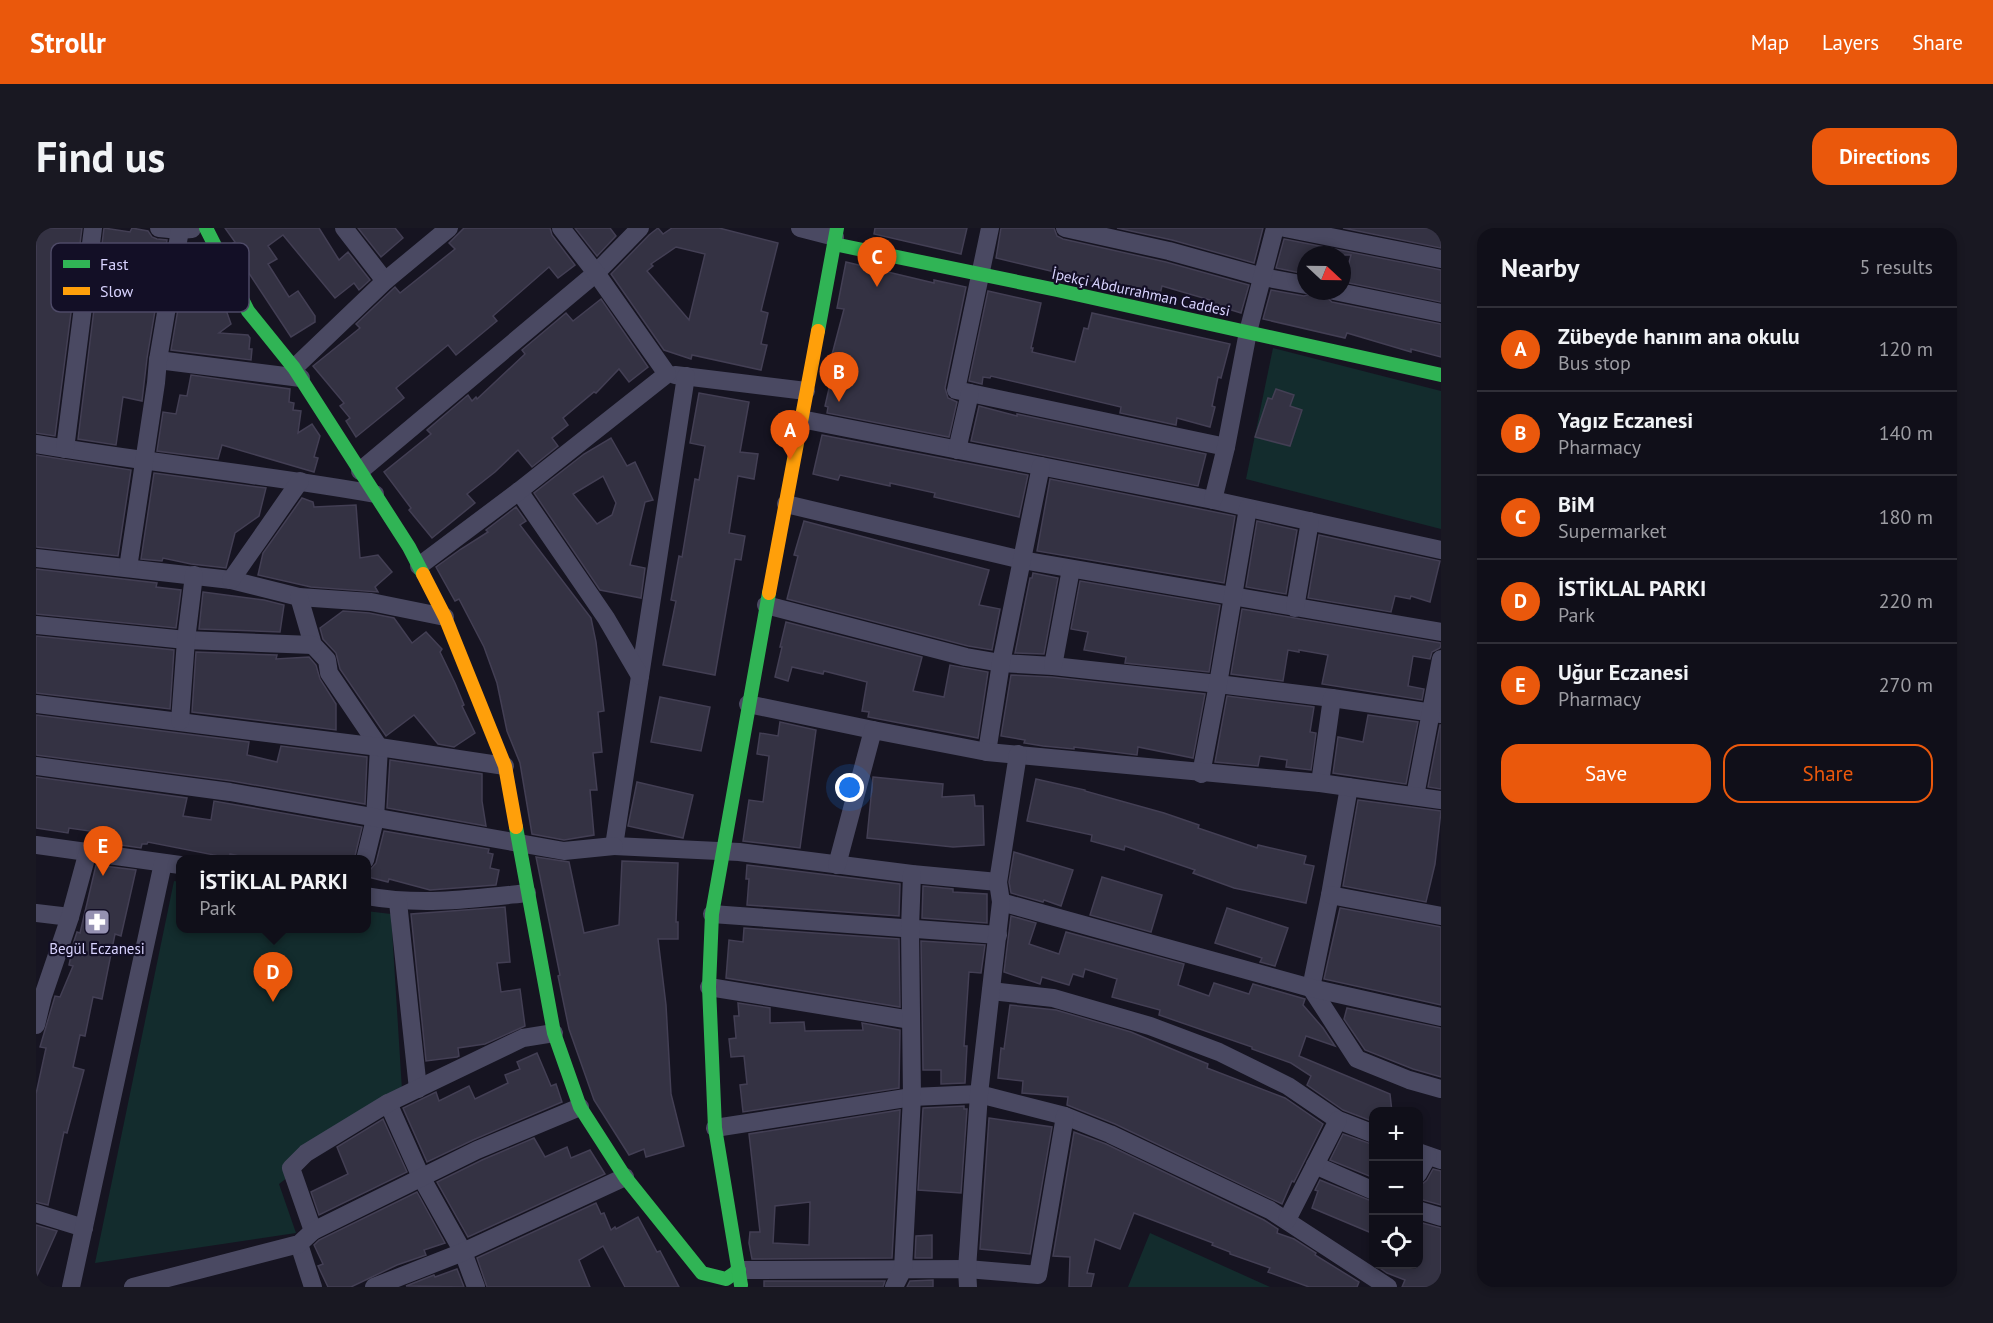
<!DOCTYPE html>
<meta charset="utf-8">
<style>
:root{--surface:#100f19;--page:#191822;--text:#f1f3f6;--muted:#9c9ca2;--line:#302f38;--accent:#ea580c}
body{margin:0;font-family:"PT Sans",sans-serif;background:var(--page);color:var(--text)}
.controls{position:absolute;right:18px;bottom:18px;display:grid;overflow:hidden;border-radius:12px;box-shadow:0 3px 9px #0003}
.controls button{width:54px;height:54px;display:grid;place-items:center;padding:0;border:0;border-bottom:2px solid var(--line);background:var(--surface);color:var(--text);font:30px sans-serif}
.compass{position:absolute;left:1261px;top:18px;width:54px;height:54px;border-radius:50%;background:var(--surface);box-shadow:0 3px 9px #0003;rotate:112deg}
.you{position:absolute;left:814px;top:560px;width:21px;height:21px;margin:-15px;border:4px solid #fff;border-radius:50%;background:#1a73e8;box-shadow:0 0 0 9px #1a73e833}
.badge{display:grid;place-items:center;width:39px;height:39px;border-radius:50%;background:var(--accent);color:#fff;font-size:20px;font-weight:700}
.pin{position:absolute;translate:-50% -50px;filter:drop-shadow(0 2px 3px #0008)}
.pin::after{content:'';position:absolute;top:32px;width:21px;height:18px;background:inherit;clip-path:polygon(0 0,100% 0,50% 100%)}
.popup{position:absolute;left:140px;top:627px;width:195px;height:78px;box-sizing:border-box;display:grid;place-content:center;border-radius:12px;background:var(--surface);filter:drop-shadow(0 2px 4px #0005);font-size:20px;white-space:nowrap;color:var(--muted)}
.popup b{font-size:22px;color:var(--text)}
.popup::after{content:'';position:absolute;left:50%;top:100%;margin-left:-12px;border:12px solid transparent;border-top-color:var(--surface)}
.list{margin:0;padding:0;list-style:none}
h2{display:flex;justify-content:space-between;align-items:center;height:78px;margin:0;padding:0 24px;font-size:26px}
h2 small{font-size:20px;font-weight:400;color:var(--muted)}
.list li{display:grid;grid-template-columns:39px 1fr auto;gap:18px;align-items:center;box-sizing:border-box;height:84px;padding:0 24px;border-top:2px solid var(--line)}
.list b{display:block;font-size:22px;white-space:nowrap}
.list p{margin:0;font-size:20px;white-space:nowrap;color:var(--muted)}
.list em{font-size:20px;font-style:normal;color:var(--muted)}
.actions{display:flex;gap:12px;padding:18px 24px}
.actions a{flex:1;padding:14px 0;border:2px solid var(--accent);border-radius:18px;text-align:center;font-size:21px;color:var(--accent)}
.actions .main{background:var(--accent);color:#fff}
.icon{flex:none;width:33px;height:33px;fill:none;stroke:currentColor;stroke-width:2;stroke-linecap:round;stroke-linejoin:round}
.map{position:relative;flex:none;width:1405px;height:1059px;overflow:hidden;border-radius:18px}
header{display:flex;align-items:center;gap:36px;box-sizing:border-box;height:84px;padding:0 30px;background:var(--accent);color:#fff}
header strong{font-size:28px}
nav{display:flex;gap:33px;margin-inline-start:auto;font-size:21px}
.intro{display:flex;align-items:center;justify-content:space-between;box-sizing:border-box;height:144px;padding:0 36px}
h1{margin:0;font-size:42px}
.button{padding:15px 27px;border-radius:18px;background:var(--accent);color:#fff;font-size:21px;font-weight:700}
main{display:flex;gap:36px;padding:0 36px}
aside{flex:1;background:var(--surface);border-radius:18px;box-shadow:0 3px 9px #0003}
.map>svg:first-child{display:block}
.green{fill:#132c2d}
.building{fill:#343243;stroke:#433f54;stroke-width:1.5;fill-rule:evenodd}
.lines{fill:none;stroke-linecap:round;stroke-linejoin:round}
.street{stroke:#4a4962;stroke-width:18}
.fast{stroke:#30b455;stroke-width:14}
.slow{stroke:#ff9f0a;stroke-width:14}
.labels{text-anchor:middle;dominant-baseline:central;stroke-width:4.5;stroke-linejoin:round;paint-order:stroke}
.street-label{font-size:15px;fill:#d9d4ff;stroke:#130f26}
.poi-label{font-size:15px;fill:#d9d4ff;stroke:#130f26}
.key{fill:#130f26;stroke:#4e4a67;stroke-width:1.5}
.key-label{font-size:16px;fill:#d9d4ff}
</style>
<header>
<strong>Strollr</strong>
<nav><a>Map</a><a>Layers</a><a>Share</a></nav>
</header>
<div class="intro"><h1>Find us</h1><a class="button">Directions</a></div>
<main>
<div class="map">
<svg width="1405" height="1059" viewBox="0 0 1405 1059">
<rect width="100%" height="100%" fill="#161421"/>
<g class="green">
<polygon points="1237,120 1405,163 1405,301 1210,251"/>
<polygon points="138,653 144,654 144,700 330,700 330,683 355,686 366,862 243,956 260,1005 59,1035"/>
<polygon points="1114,1005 1234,1059 1092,1059"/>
</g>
<g class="building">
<polygon points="0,0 46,0 19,208 0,205"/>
<polygon points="68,0 94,4 96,0 112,3 116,9 121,11 131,12 111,130 106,173 87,169 80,217 42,211"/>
<polygon points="189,0 283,0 303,32 312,24 334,52 323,62 318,55 299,70 247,7 232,18 241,31 232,36 253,69 262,63 279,88 279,94 255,109 197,21 195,16 199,14"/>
<polygon points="322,0 359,0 367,10 345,29"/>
<polygon points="428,0 514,0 516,7 539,37 522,50 513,39 457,88 461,93 420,127 412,117 360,160 368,170 320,209 310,193 314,190 304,178 308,175 277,138 324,100 320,96 359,59 364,65 419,21 413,15"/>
<polygon points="539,0 574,0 580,8 561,28"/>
<path d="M 622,0 L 627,6 L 636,0 L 683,0 L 742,15 L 725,83 L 732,85 L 725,116 L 731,117 L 725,142 L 656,127 L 655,131 L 628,122 L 575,46 L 613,7 ZM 640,19 L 669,26 L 653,92 L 611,43 L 617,38 L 615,36 Z"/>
<polygon points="839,0 931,0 925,26 838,6"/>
<polygon points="965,0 1018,0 1021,8 1027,11 1130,34 1213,57 1205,85 1173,75 1174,72 1126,58 1124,66 1091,58 1090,61 960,30"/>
<polygon points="1081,0 1227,0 1218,35 1136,12"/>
<polygon points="1307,0 1405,0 1405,20"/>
<polygon points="1248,11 1405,42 1405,74 1308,54 1315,27 1270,27 1270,46 1240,40"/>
<polygon points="810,34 898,55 898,52 930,59 909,160 912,170 921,174 913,209 791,185 792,179 789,178 798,139 793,138 808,81 801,80"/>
<polygon points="149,40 174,42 176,45 175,56 181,56 195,96 183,105 212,107 214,110 213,121 216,121 215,132 135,122"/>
<polygon points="1235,62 1268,68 1278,65 1288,67 1296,74 1405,96 1405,129 1375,121 1375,124 1311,105 1309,110 1227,91"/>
<polygon points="952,63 1005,75 995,120 997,120 996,124 1039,134 1048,100 1052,101 1056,85 1194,116 1185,150 1182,149 1176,178 1179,179 1174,199 1141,190 1140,197 1084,185 1085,179 955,148 954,150 947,149 946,156 933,153"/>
<polygon points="565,71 612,139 593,154 583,141 560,165 558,164 527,190 532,197 516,210 522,218 496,239 482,222 459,244 431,266 439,275 396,310 373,282 375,280 348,244 395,206 391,202 432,167 436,173 440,169 441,171 489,126 486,122 530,85 537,93"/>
<polygon points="155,147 254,161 253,174 258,175 257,182 265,183 262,205 276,196 284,208 278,229 282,230 278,244 186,217 182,231 121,223 127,184 140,186 144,167 151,168"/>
<polygon points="1240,161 1258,167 1254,178 1266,182 1254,218 1219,209 1232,170 1236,171"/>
<polygon points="663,165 713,174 704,224 722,226 718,251 702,248 693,305 709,308 705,332 699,331 679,447 627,437 640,373 635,372 643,328 646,329 659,251 663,252 669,218 654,215"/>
<polygon points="943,178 981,188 981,186 1170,226 1162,258 935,213"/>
<polygon points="786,207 992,247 983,289 898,269 899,265 854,255 854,258 804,247 802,252 777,246"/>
<path d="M 575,210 L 591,238 L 599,234 L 617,272 L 609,274 L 594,337 L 609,340 L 605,370 L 564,362 L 498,265 L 548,226 ZM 567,248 L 580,275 L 576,287 L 561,296 L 537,266 Z"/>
<polygon points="0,227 95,242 82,328 0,319"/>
<polygon points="118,245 230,260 223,288 199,305 190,340 155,336 127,330 126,333 105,331"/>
<polygon points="1014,251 1199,288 1188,355 1001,323"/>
<polygon points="266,270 277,274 278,279 320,277 324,330 342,327 356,344 339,359 342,364 275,359 222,347 227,325"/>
<polygon points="480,279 490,293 484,297 555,390 560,414 568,483 562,484 566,524 557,525 561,562 554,562 558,607 528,612 496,606 484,535 471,503 461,455 448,419 423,371 419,373 400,339 425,321 452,304 450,302"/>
<polygon points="768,293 953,342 943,377 964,381 956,422 932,418 751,371 762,328 758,327"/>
<polygon points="1221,293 1261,302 1250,366 1210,359"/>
<polygon points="1283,307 1404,333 1394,374 1375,368 1374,371 1359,368 1355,384 1272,370"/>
<polygon points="0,341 121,355 120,359 145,362 140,400 0,386"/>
<polygon points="997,345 1022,350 1008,426 979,425 994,350 996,350"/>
<polygon points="1044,353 1184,377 1173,444 1089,435 1090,429 1048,422 1052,404 1035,401"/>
<polygon points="167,364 228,372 248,377 244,404 163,401"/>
<polygon points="1206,381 1405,415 1405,417 1404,420 1396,424 1394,431 1377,428 1372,458 1388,461 1386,472 1286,456 1292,427 1263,422 1263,424 1252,422 1247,453 1195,446"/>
<polygon points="307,383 333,385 358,390 376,415 390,404 406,421 404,424 419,455 428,477 426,478 439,505 418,519 402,516 378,487 350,508 304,441 300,425 287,411 284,400"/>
<polygon points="750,394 886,429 877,463 908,469 914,437 952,444 942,510 832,489 833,484 826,483 831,454 788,443 787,446 756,439 752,453 739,449 746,419 744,419"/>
<polygon points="0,408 138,422 134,481 0,465"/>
<polygon points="160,424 241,427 240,431 273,429 280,437 284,451 300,476 300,502 156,484"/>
<polygon points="975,447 1016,449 1169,466 1157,530 1102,519 1101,527 1038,519 1038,521 1007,518 988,515 989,512 965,508"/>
<polygon points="1191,468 1278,479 1274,504 1280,505 1275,542 1250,539 1251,532 1224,528 1222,538 1179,534"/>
<polygon points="624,469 674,479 665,523 615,514"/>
<polygon points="0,487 213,514 211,527 241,534 245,518 331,529 329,576 196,553 0,527"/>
<polygon points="1332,487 1382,494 1370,556 1297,545 1302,509 1327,514"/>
<polygon points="744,494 780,502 764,620 707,613 713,572 727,574 733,528 721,526 724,505 742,508"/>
<polygon points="1404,497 1405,497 1405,561 1392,559"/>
<polygon points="354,532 446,546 446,573 450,598 351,580"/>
<polygon points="0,549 151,570 147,588 175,592 178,573 326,599 318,632 221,632 194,626 193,630 112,614 111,616 106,616 105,620 64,614 65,609 60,608 61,604 33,600 32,605 0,600"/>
<polygon points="837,549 907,556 906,569 938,567 939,578 947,578 948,617 917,619 831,610"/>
<polygon points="1000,551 1049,562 1049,563 1128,585 1163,597 1162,600 1221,620 1222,617 1270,628 1268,636 1278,638 1270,675 1198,660 1157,645 1159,642 1089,618 1088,622 1055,613 1056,607 991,593"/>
<polygon points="601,554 657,567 647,610 592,598"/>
<polygon points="1322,572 1405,583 1399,636 1390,674 1307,658"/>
<polygon points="348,603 453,621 452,625 457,626 454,640 463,642 460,657 394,662 353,651 352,654 332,649 334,642 340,635"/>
<polygon points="978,624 1037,642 1025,678 1008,672 1007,674 975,665 973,654"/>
<polygon points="500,629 533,634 548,705 583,697 586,633 642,635 640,694 642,694 642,711 622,711 630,777 635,866 648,918 610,929 608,921 593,927 558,872 533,801 522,748 524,747"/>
<polygon points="60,637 100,642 85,708 79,706 66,771 57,769 49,808 44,807 37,839 48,842 31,905 28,904 12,977 0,974 0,866 10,820 4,819 19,768 24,769 37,738 33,737 38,713 41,704 44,705"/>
<polygon points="711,637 864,656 863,688 711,677 713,651 710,651"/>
<polygon points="1066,649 1126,667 1115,704 1054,687"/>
<polygon points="887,658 917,661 917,664 951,666 951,695 886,690"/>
<polygon points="469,679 474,734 461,735 465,764 484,761 489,798 449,816 422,820 423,828 421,829 390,833 375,686"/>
<polygon points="1191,680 1252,700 1239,738 1224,734 1226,730 1179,715"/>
<polygon points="1304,680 1405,699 1405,777 1288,751"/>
<polygon points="975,688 1000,695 993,716 1023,726 1030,704 1148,736 1142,757 1173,768 1178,755 1213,766 1217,756 1269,771 1267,777 1287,800 1299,818 1270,808 1263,828 1354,866 1356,884 1338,884 1338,894 1307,882 1271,857 1275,848 1255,835 1216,821 1216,819 1123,787 1124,782 1076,769 1081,751 1049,741 1047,749 1037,746 1033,757 1006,749 1004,756 968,744"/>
<polygon points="708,700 863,711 864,779 690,750 693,712 707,714"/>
<polygon points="885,713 949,717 945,745 933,744 928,818 931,818 929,855 905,856 905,842 887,842"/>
<polygon points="702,775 734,780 734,795 768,794 769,803 827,802 826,795 864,802 863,860 707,884 704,857 711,856 708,828 695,829 693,811 700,810 698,788 703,788"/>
<polygon points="974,777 1020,782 1095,804 1172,836 1171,840 1249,870 1287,896 1258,954 1256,953 1246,976 1079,896 1031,877 1032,869 986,865 987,853 962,850 965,820 968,821"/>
<polygon points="1311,780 1405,800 1405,849 1377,841 1329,822 1308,791"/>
<polygon points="501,825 515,858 520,856 526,874 437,912 391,934 367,880 400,864 403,873 433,858 439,871 472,855 469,847 484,841 481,834"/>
<polygon points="928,878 928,881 931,881 925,965 882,962 887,880"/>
<path d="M 864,882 L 856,1030 L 716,1031 L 713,1015 L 714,1004 L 724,1004 L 713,906 ZM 774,974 L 773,1017 L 737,1015 L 739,978 Z"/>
<polygon points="953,890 1016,899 994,1026 944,1021"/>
<polygon points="347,891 371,944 283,987 275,964 312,946 301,919"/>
<polygon points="1038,904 1070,916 1228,992 1242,1001 1241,1005 1258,1011 1280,1025 1279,1027 1323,1054 1321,1059 1273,1059 1232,1044 1234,1040 1194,1026 1194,1024 1176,1017 1177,1015 1098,985 1084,1021 1059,1011 1051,1045 1058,1046 1055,1059 1033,1059 1034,1029 1017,1028"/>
<polygon points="1307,906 1338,917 1338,950 1294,932"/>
<polygon points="498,910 509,929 531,919 535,930 554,922 569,946 432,1009 401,954 446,932"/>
<polygon points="1397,941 1405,943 1405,977 1383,971 1385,957 1391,952"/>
<polygon points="1284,952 1338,974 1338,1006 1276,980 1282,963 1279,962"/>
<polygon points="381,964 409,1015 388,1022 390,1027 361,1037 315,1059 292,1059 282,1038 287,1036 278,1017 283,1012"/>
<polygon points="560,975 565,986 568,985 575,1002 579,999 580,1001 602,989 621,1024 624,1023 643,1059 589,1059 567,1018 543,1032 554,1059 451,1059 441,1030"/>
<polygon points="1383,994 1405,1000 1405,1059 1366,1059 1369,1052 1351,1045 1338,1036 1383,1036"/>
<polygon points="0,997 21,1003 0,1050"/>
<polygon points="896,1007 896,1030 879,1030 880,1008"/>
<polygon points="421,1041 428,1059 370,1058 398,1047 399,1049"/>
<polygon points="897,1052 897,1059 871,1059 874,1053"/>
<polygon points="728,1053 849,1053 847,1059 728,1059"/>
</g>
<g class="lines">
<g class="street">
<polyline points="123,0 144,2 156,1"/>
<polyline points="308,0 349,53"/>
<polyline points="764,0 799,9"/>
<polyline points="954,0 920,162 1190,219"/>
<polyline points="1029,0 1133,23 1227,49 1270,57"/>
<polyline points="1249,0 1405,31"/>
<polyline points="1298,63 1405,85"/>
<polyline points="122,132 265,150"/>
<polyline points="258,140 349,53 413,0"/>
<polyline points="639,147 770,163"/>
<polyline points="650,148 578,618 703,624 876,646 962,654"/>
<polyline points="765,191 1177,272 1405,322"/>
<path d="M 0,216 C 113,235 227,246 339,266"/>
<polyline points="29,221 57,0"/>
<polyline points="921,222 934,165"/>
<polyline points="324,243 560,45 604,0"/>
<polyline points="483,263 570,390 604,448"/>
<polyline points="1177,272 1190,219 1212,104 1239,0"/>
<polyline points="750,276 986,332 1405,404"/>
<polyline points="0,330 195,352 263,369 335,374 409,389"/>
<polyline points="383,338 483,263 631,146 560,45 525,0"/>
<polyline points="92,340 120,155 122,132 144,2"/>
<polyline points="195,352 264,253"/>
<polyline points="263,369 277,417 291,432 293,445 343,519 339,591 329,632"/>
<polyline points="730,377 930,429 965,435 1017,438 1182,456 1296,470 1405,486"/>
<polyline points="1259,380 1274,293"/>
<polyline points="0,397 150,412 277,417"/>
<polyline points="1017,438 1035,341"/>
<polyline points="0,476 343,519 469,538"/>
<polyline points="712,476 837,502"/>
<polyline points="144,493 150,412 158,347"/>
<polyline points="951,524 965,435 1005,238"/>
<polyline points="0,538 194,564 528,623 578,618"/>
<polyline points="1165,546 1182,456 1212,280"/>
<polyline points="1284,555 1296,470"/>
<polyline points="1313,559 1294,667 1275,760 1321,831 1373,852 1405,861"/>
<polyline points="1379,568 1405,431"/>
<polyline points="0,617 144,637"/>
<polyline points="801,637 837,502 951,524 1284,555 1405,572"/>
<polyline points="1294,667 1405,688"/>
<path d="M 330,668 C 386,678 435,671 491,665"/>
<polyline points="362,674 382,861"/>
<polyline points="965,674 1275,760 1405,789"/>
<polyline points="0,685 34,689"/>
<polyline points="676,686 962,707"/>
<polyline points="673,759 875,792"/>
<polyline points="955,763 1017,770 1114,798 1183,824 1252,858 1302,892 1338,906"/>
<polyline points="0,797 7,768 34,689 52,623"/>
<polyline points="352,875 385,949 427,1024 440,1059"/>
<polyline points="679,900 876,869 943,866 1029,888 1074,906 1234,982 1352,1059"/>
<polyline points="1382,924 1405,932"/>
<polyline points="1279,937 1338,963"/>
<polyline points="1382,946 1392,928"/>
<polyline points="1382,982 1405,989"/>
<polyline points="0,985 48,1000"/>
<polyline points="1251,992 1302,892"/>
<polyline points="277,1003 255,940 270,925 352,875 487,810 518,805"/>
<polyline points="263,1016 277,1059"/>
<polyline points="703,1042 931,1041 1002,1047 1029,888"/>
<polyline points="35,1059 127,635"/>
<polyline points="97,1059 263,1016 277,1003 441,922 544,879"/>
<polyline points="338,1059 427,1024 589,949"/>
<polyline points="858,1059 867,1041 876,869 874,700 876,646"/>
<polyline points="932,1059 931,1041 943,866 965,674 962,654 982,526"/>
</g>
<g class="fast">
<polyline points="170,0 212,83 258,140 373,319 387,346"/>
<polyline points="798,16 1021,62 1405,147"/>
<polyline points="782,103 801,0"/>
<polyline points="480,599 518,805 544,879 589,949 666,1045 690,1051 703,1042"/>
<polyline points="705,1057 679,900 673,759 676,686 733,365"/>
</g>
<g class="slow">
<polyline points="387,346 409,389 469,538 480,599"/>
<polyline points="733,365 782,103"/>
</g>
</g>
<defs>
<symbol id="pharmacy-square" viewBox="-11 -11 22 22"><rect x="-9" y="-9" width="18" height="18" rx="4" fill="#9591b1" stroke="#130f26"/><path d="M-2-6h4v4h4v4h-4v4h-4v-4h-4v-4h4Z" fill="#fff"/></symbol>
</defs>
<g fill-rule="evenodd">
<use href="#pharmacy-square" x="46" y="679" width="30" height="30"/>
</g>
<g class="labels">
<g class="street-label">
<text transform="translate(1105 64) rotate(12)">İpekçi Abdurrahman Caddesi</text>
</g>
<g class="poi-label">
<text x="61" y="720">Begül Eczanesi</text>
</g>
</g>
<rect x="15" y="15" width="198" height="69" rx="9" class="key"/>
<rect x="27" y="32" width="27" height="8" fill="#30b455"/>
<rect x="27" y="59" width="27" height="8" fill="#ff9f0a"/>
<g class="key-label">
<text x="64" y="42">Fast</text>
<text x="64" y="69">Slow</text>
</g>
</svg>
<div class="controls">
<button>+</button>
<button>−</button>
<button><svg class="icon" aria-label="locate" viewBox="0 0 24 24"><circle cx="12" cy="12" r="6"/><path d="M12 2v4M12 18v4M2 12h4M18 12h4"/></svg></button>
</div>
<svg class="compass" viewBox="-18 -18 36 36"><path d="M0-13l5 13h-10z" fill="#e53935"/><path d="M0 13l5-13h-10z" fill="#9c9ca2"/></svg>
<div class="you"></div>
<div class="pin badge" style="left:754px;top:232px">A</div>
<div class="pin badge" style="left:803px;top:174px">B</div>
<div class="pin badge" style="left:841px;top:59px">C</div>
<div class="pin badge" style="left:237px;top:774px">D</div>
<div class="popup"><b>İSTİKLAL PARKI</b>Park</div>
<div class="pin badge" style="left:67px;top:648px">E</div>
</div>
<aside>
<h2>Nearby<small>5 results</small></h2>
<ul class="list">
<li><span class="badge">A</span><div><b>Zübeyde hanım ana okulu</b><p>Bus stop</p></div><em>120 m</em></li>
<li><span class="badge">B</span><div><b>Yagız Eczanesi</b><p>Pharmacy</p></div><em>140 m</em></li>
<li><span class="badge">C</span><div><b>BiM</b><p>Supermarket</p></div><em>180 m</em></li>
<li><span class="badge">D</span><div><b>İSTİKLAL PARKI</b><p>Park</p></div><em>220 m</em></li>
<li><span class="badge">E</span><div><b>Uğur Eczanesi</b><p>Pharmacy</p></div><em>270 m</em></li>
</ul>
<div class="actions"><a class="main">Save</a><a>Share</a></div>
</aside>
</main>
